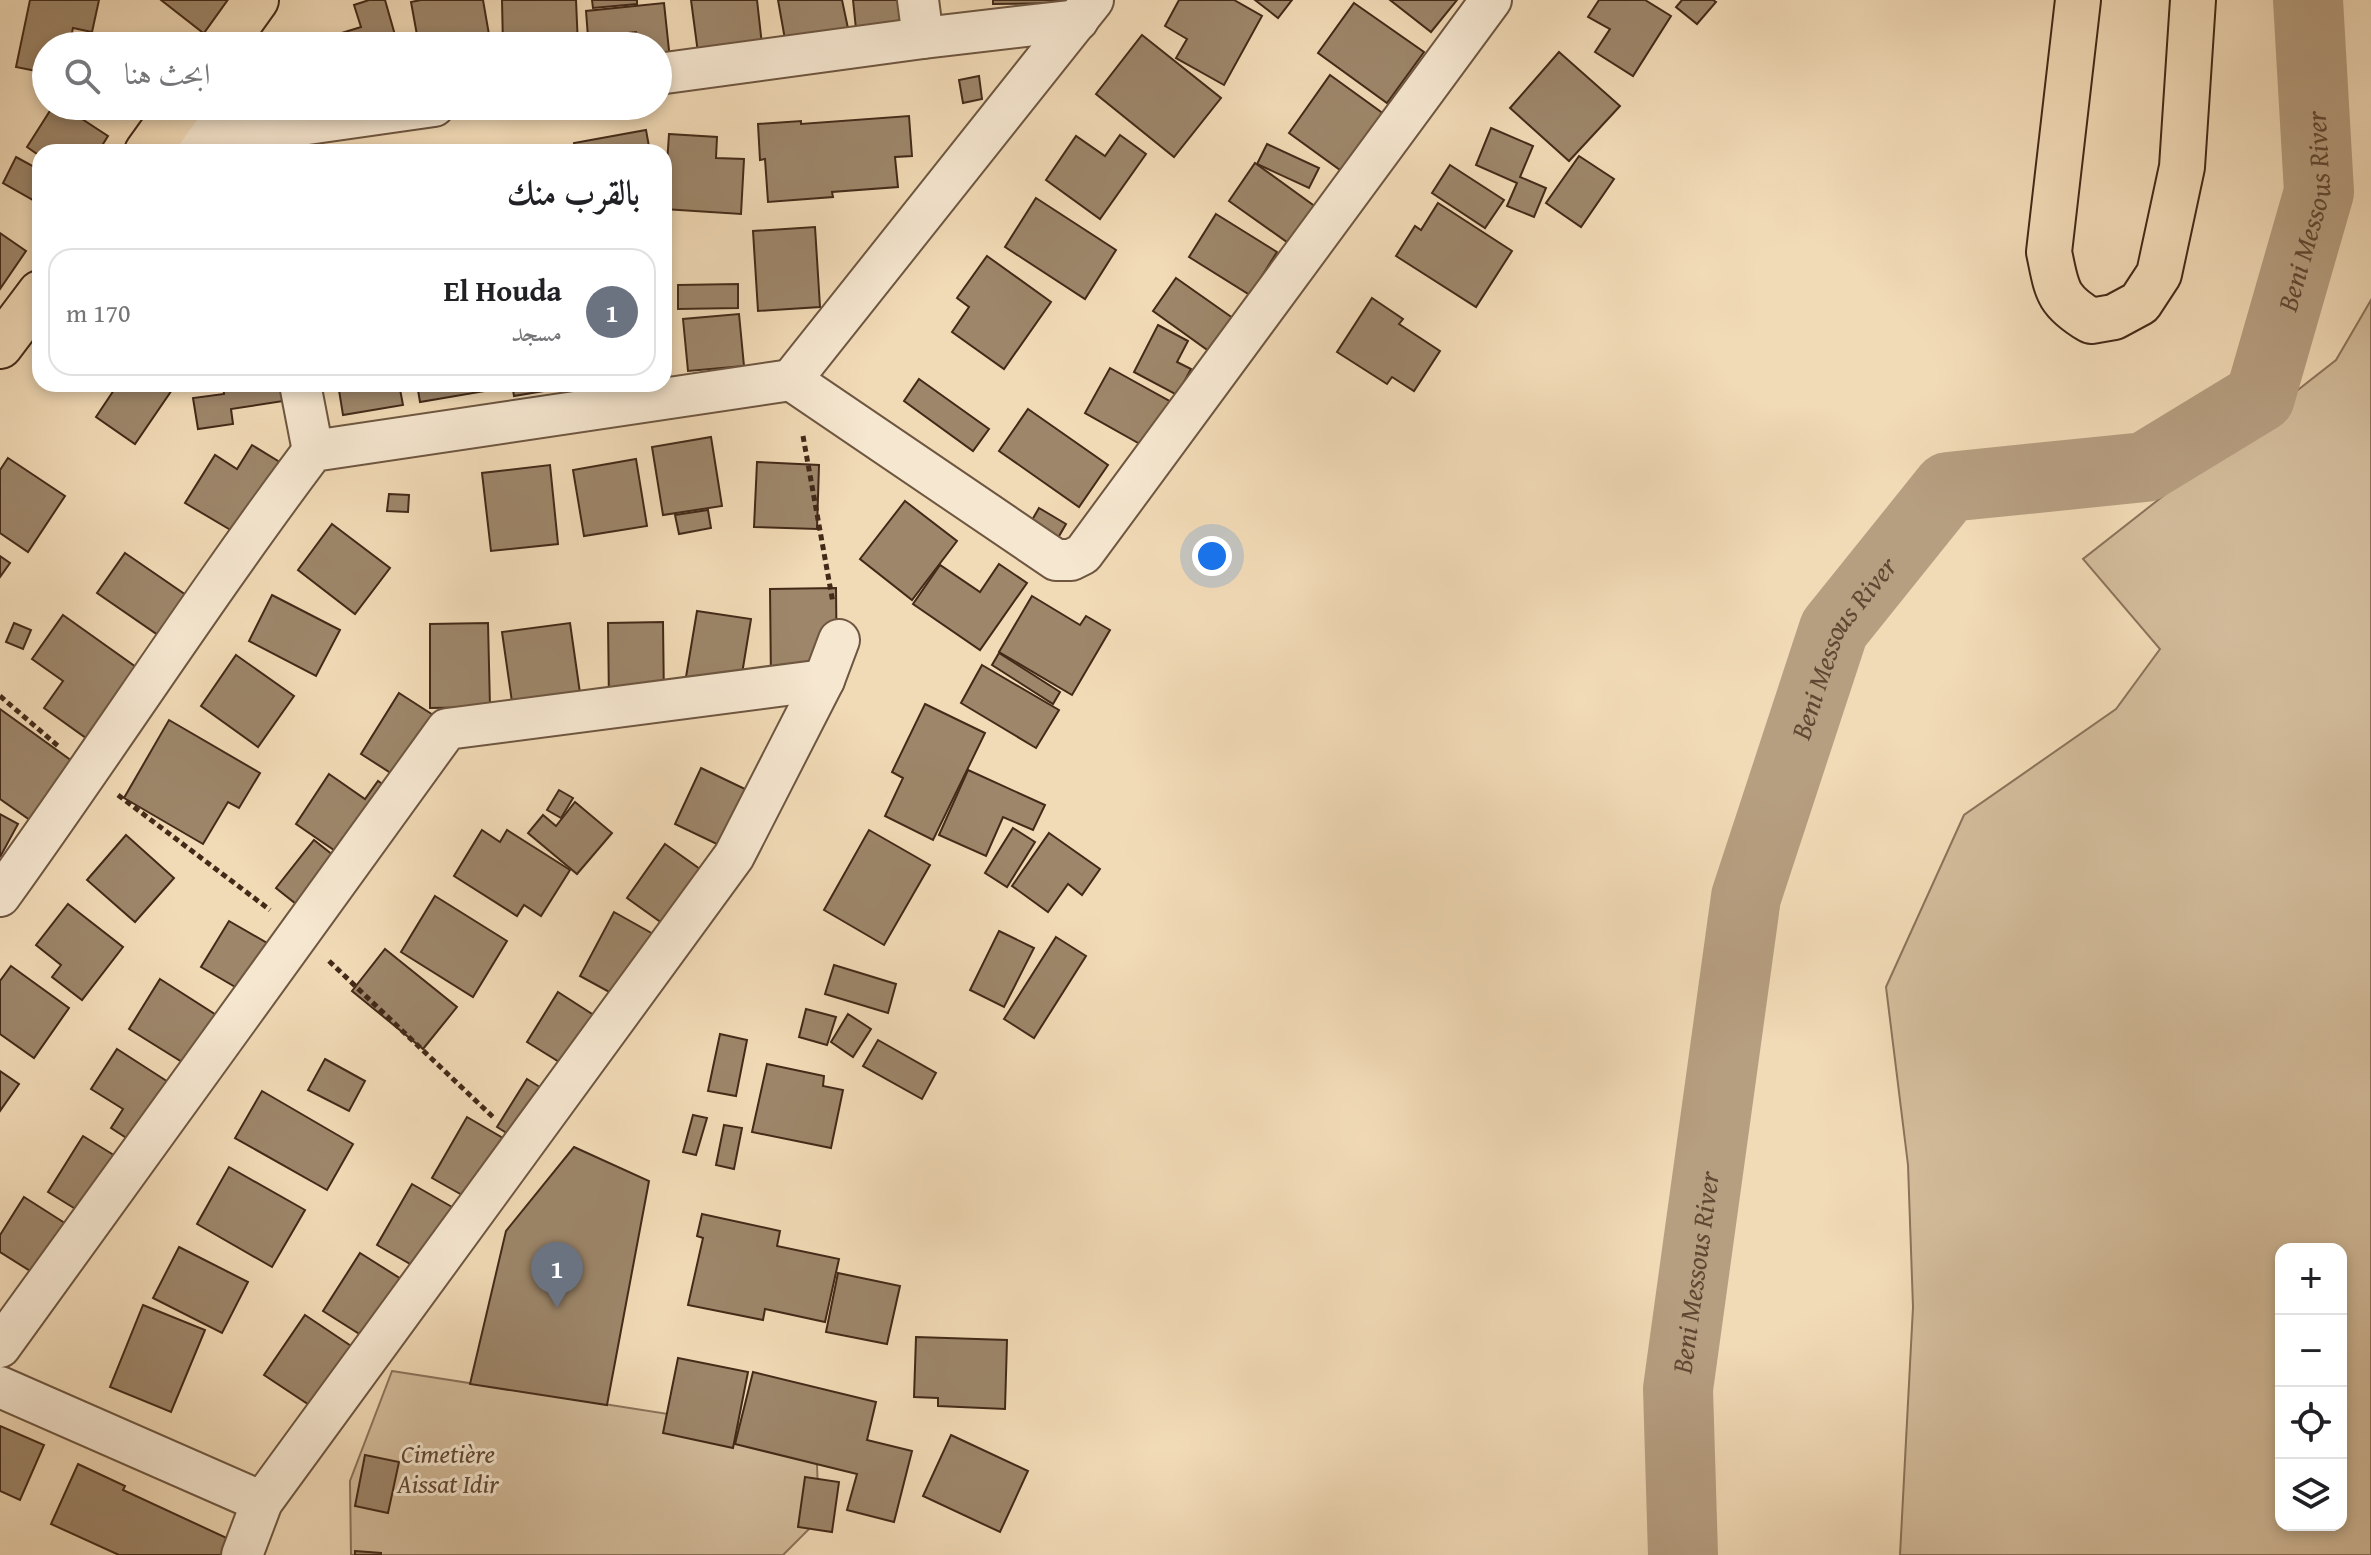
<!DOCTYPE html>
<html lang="ar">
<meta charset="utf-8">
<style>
:root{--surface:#fff;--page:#f6f6f6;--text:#202124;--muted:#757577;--line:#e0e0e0;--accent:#0b8043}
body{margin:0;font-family:"Gentium Book Plus",Amiri,serif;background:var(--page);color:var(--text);direction:rtl}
.controls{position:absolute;right:24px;bottom:24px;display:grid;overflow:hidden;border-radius:16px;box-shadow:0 4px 12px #0003}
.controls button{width:72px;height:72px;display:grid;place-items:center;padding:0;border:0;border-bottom:2px solid var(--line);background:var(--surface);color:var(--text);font:40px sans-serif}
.you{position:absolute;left:1212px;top:556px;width:28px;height:28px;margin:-20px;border:6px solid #fff;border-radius:50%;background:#1a73e8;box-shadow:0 0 0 12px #1a73e833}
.badge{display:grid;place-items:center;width:52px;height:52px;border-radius:50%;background:var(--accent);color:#fff;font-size:26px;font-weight:700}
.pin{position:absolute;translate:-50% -66px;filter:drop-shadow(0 2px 4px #0008)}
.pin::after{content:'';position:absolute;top:42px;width:28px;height:24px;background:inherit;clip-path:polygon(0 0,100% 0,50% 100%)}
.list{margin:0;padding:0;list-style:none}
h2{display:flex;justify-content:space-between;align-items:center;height:104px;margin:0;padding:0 32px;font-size:34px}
h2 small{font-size:26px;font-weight:400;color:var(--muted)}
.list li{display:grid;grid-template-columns:52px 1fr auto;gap:24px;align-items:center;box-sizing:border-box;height:128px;margin:0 16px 16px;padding:0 16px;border:2px solid var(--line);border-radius:24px}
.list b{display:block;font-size:30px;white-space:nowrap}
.list p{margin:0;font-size:26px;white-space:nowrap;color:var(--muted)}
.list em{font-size:26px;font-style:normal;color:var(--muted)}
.icon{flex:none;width:44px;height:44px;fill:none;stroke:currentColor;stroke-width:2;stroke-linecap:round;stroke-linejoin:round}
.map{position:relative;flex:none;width:2371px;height:1555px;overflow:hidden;direction:ltr}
.search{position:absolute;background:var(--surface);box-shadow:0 4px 12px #0003;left:32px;top:32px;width:640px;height:88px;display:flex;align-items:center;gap:20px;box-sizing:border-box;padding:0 28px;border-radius:44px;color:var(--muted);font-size:30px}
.panel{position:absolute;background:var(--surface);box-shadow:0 4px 12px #0003;left:32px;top:144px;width:640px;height:248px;border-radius:24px;direction:rtl}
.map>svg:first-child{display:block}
.green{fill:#d3bc9b;stroke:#8b735a;stroke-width:2;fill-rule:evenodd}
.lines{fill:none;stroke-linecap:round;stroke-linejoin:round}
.river{stroke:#b69e80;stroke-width:70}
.building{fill:#9d866a;stroke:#432a18;stroke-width:2}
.street-casing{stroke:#6e5640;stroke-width:44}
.primary-casing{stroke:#432a18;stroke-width:48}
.path{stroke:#432a18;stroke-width:5;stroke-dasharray:6 4;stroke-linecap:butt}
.street{stroke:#f6e7d0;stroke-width:40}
.primary{stroke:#f1dab6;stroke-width:44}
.labels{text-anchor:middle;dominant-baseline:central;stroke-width:6;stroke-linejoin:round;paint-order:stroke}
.park-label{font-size:26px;font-style:italic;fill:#604732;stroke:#f6e7d0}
.water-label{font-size:28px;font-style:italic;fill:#604732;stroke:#f6e7d0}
</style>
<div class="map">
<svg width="2371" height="1555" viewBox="0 0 2371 1555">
<rect width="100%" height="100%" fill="#f1dab6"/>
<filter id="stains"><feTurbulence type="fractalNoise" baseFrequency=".0025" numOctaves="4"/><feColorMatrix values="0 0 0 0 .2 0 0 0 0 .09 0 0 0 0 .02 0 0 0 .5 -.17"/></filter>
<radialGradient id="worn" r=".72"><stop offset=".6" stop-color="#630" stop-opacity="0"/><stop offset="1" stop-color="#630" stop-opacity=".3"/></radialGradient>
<g class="green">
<path d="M 2371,300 L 2371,1555 L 1900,1555 L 1913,1307 L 1908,1165 L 1886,987 L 1964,815 L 2116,709 L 2160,649 L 2083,559 L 2336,360 ZM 2281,1249 L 2341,1249 L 2341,1525 L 2281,1525 Z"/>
<polygon points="392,1371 816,1437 819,1519 783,1555 351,1555 350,1481"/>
</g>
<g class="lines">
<path class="river" id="s1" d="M 1683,1555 L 1678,1389 L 1746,897 L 1834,629 L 1948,487 L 2145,467 L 2260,397 L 2319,192 L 2308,0"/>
</g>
<g class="building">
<polygon points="30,0 99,0 92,32 73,28 69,46 46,46 46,73 16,67"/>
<polygon points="161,0 241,0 211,39"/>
<polygon points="369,0 385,0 397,42 412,38 414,46 320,46 319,40 361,27 354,5"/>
<polygon points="421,0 483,0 491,46 419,46 411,2"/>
<polygon points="502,0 576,0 578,46 503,46"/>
<polygon points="592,0 637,0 637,4 593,8"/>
<polygon points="691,0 757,0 762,45 698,53"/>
<polygon points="778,0 842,0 849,33 786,45"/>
<polygon points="853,0 917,0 919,22 856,29"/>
<polygon points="993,0 1062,0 1062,3 993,4"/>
<polygon points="1179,0 1234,0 1262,16 1224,85 1176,58 1187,39 1165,26"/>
<polygon points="1255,0 1292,0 1278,18"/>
<polygon points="1390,0 1457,0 1431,32"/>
<polygon points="1599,0 1645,0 1671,16 1633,76 1595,52 1610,29 1588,17"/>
<polygon points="1682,0 1713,0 1716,2 1697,24 1676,7"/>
<polygon points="664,3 670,60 658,62 658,46 637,46 636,32 588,37 586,11"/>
<polygon points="1354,3 1424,52 1387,103 1318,53"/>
<polygon points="1142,35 1221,98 1174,157 1096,94"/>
<polygon points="633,41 634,46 608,46 608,44"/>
<polygon points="1559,52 1620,106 1569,161 1510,108"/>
<polygon points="1330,75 1388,117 1347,175 1289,133"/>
<polygon points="979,76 982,99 963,103 959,80"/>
<polygon points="53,106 62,106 108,136 98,152 40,152 40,156 27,147"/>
<polygon points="909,116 912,156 895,157 898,187 832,192 833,197 768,202 765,159 760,160 758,124 801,121 801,124"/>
<polygon points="1491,128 1533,146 1520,177 1546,188 1534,217 1507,206 1517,183 1476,165"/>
<polygon points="646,130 650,152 575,152 574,143"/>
<polygon points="669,134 717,137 716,158 744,159 741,214 664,209"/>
<polygon points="1120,135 1146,154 1100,219 1046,180 1076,136 1105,156"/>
<polygon points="1267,144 1319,168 1309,188 1257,164"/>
<polygon points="1579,156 1614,179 1581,227 1546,203"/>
<polygon points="16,157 40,170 40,204 3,183"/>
<polygon points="1255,163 1320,210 1294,247 1229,201"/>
<polygon points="1450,165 1504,200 1485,228 1432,193"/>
<polygon points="1036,198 1116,250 1085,299 1005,247"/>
<polygon points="1438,203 1512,251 1476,307 1396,256 1415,226 1421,230"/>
<polygon points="1216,214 1277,252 1250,295 1189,257"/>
<polygon points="815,227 820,307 758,311 753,231"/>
<polygon points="0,233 26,251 0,289"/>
<polygon points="987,256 1051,302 1004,369 952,332 969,307 957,298"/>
<polygon points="1176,278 1237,321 1213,354 1153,311"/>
<polygon points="738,284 738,308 678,309 678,285"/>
<polygon points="1372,298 1403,319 1399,324 1440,351 1414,391 1392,377 1387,384 1337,352"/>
<polygon points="739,314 744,366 688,371 683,319"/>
<polygon points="1158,325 1188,341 1177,362 1191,369 1177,395 1134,372"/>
<polygon points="1110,368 1173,403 1147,448 1085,413"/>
<polygon points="919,379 989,429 973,451 904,401"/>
<polygon points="118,384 176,384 135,444 96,417"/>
<polygon points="223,384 287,384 290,400 231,409 233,424 198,429 193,398 224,394"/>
<polygon points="338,384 399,384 403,405 343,415"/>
<polygon points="417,384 490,384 491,390 420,402"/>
<polygon points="512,384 580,384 580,385 514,396"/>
<polygon points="1028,409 1108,465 1079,507 999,451"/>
<polygon points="711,437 722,506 663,515 652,447"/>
<polygon points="252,445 283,464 239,535 185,503 215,455 237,469"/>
<polygon points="8,458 65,496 28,552 0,533 0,470"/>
<polygon points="636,459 647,526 584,536 573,470"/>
<polygon points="757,462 819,465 817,529 754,527"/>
<polygon points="550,465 558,544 491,551 482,473"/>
<polygon points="389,494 409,495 408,512 387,511"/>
<polygon points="905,501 957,541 912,600 860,559"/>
<polygon points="1039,508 1066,524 1055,543 1028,527"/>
<polygon points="708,510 711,528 679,534 675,515"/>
<polygon points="332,524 390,568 355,614 298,570"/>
<polygon points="125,553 186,595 158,635 97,593"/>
<polygon points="0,556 10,563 0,577"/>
<polygon points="999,564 1027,583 980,650 913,604 940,565 980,592"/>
<polygon points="836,588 837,681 771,682 770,589"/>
<polygon points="272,595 340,630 316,676 249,641"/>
<polygon points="1032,596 1080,625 1086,616 1110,630 1072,695 999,652"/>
<polygon points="697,611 751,619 740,686 686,677"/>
<polygon points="63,615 136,667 86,738 44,708 63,681 32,659"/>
<polygon points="663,622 664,702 609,703 608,623"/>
<polygon points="14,623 31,630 23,649 6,642"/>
<polygon points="488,623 490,707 430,708 430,624"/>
<polygon points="570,623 583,714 515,723 502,632"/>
<polygon points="999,653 1060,692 1053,704 992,665"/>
<polygon points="236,655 294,696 258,747 201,706"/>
<polygon points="982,665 1059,710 1036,748 961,703"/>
<polygon points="399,693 461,733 422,793 361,754"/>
<polygon points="925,704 985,733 933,840 885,816 903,778 892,772"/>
<polygon points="0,709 72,761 30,820 0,799"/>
<polygon points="169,720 260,773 239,808 228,802 203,844 124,798"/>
<polygon points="701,768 772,802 746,858 675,824"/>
<polygon points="968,770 1045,805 1033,830 1003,817 986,856 939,835"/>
<polygon points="329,774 365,799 378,781 412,805 366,872 296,824"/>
<polygon points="559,790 573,798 561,818 547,810"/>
<polygon points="575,802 612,833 577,874 528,833 543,815 556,826"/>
<polygon points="0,814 18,824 0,857"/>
<polygon points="1013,828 1035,842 1007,887 985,873"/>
<polygon points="482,830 500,842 507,830 570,870 541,916 524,905 517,916 454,876"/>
<polygon points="869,830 930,865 884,945 824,910"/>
<polygon points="1049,833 1100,869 1082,895 1068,884 1048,912 1012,886"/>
<polygon points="126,835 174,878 135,922 87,880"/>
<polygon points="314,840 358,875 320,923 276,888"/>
<polygon points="665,844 728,889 690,943 627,898"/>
<polygon points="435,896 507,941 473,997 401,952"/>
<polygon points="68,904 123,947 82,1000 52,977 61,965 36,945"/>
<polygon points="614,912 678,948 644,1011 580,976"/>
<polygon points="229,921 288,955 261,1002 201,967"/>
<polygon points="999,931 1034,948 1004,1007 970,990"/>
<polygon points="1056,937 1086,956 1034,1038 1004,1019"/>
<polygon points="385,949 457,1007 423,1049 352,991"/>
<polygon points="834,965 896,984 888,1013 825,994"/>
<polygon points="11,966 69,1008 34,1058 0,1034 0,981"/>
<polygon points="160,979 246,1034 216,1083 129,1029"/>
<polygon points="558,992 620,1032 590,1081 527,1042"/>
<polygon points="806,1009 836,1017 827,1045 799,1037"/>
<polygon points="848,1014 871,1029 853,1057 831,1042"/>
<polygon points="720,1034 747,1040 736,1096 708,1091"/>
<polygon points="878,1040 936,1073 922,1099 863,1066"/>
<polygon points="117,1049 193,1098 156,1157 111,1128 123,1109 91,1089"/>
<polygon points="325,1059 365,1081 349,1111 308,1090"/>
<polygon points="767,1064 824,1076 823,1086 843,1090 831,1148 752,1132"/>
<polygon points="0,1071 19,1084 0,1111"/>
<polygon points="527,1079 567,1104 537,1152 497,1127"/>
<polygon points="262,1091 353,1144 327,1190 235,1138"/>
<polygon points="693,1115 707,1118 696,1155 683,1152"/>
<polygon points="467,1117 527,1152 492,1212 432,1178"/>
<polygon points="724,1125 742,1128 734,1169 716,1165"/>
<polygon points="83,1136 138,1170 103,1226 48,1192"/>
<polygon points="574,1147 649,1181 607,1405 470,1384 506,1231"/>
<polygon points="229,1167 305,1210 272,1267 197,1224"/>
<polygon points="412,1184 473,1219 438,1280 377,1245"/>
<polygon points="24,1197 93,1241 62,1291 0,1252 0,1235"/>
<polygon points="702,1214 780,1231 777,1246 839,1259 825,1322 765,1309 763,1320 688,1305 703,1238 697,1236"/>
<polygon points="179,1247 248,1282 222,1333 153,1298"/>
<polygon points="360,1253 425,1294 388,1352 323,1311"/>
<polygon points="838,1273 900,1286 887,1344 826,1332"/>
<polygon points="143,1305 205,1330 171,1412 110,1387"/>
<polygon points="305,1315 369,1358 329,1418 264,1375"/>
<polygon points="916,1337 1007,1340 1005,1409 938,1406 938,1398 914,1397"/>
<polygon points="678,1358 748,1372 733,1448 663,1433"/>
<polygon points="753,1372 876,1402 867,1440 912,1451 894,1522 847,1510 857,1474 735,1444"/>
<polygon points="0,1426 44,1445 20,1500 0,1491"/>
<polygon points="951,1435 1028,1471 1000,1532 923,1496"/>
<polygon points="365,1455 399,1462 388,1513 355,1506"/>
<polygon points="78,1464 125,1486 123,1490 259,1553 258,1555 119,1555 51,1524"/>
<polygon points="805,1477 839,1482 832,1532 798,1527"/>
<polygon points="355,1551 381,1553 381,1555 355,1555"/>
</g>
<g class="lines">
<defs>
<g id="street">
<polyline points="918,0 923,38"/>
<polyline points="658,74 923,38 1078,20"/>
<polyline points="151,146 434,106"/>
<polyline points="791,380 1093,0"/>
<polyline points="300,384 313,451"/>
<path d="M 0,896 C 106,749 204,596 313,451 L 791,380 L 1056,560 L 1071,560 L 1083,554 L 1491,0"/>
<polyline points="0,1347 447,729 824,680"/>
<polyline points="0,1387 262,1502"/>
<polyline points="242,1555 262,1502 734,856 824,680 839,640"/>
</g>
<g id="primary">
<path d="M 2078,0 L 2049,252 C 2057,290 2056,300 2091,321 L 2114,317 L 2140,303 L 2159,274 L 2182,167 L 2193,0"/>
<polyline points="223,46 256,0"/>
<polyline points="147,152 180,106"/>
<polyline points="0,346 40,293"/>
</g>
</defs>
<use href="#street" class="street-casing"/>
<use href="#primary" class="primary-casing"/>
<g class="path">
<polyline points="803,436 833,603"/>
<polyline points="0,696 58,746"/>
<polyline points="118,795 270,910"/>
<polyline points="329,961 495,1119"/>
</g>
<use href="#street" class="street"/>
<use href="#primary" class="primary"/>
</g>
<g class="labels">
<g class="park-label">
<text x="448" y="1453">Cimetière<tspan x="448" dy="30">Aissat Idir</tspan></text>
</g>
<g class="water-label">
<text stroke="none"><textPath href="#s1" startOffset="1652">Beni Messous River</textPath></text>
<text stroke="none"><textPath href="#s1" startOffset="932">Beni Messous River</textPath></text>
<text stroke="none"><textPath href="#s1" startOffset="284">Beni Messous River</textPath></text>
</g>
</g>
<rect width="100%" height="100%" filter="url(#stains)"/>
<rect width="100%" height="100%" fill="url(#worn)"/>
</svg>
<div class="controls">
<button>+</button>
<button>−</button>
<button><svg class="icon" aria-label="locate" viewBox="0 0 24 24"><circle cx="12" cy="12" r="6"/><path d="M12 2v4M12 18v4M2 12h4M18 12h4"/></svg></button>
<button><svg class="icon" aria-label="layers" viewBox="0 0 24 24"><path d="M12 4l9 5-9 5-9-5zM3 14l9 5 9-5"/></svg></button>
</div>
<div class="you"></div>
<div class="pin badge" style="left:557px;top:1308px;background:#6b7280">1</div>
<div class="search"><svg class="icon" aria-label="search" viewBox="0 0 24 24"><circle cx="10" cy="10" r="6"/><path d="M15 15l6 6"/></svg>ابحث هنا</div>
<section class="panel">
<h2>بالقرب منك<small></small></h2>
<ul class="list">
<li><span class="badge" style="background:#6b7280">1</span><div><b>El Houda</b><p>مسجد</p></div><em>170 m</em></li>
</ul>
</section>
</div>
